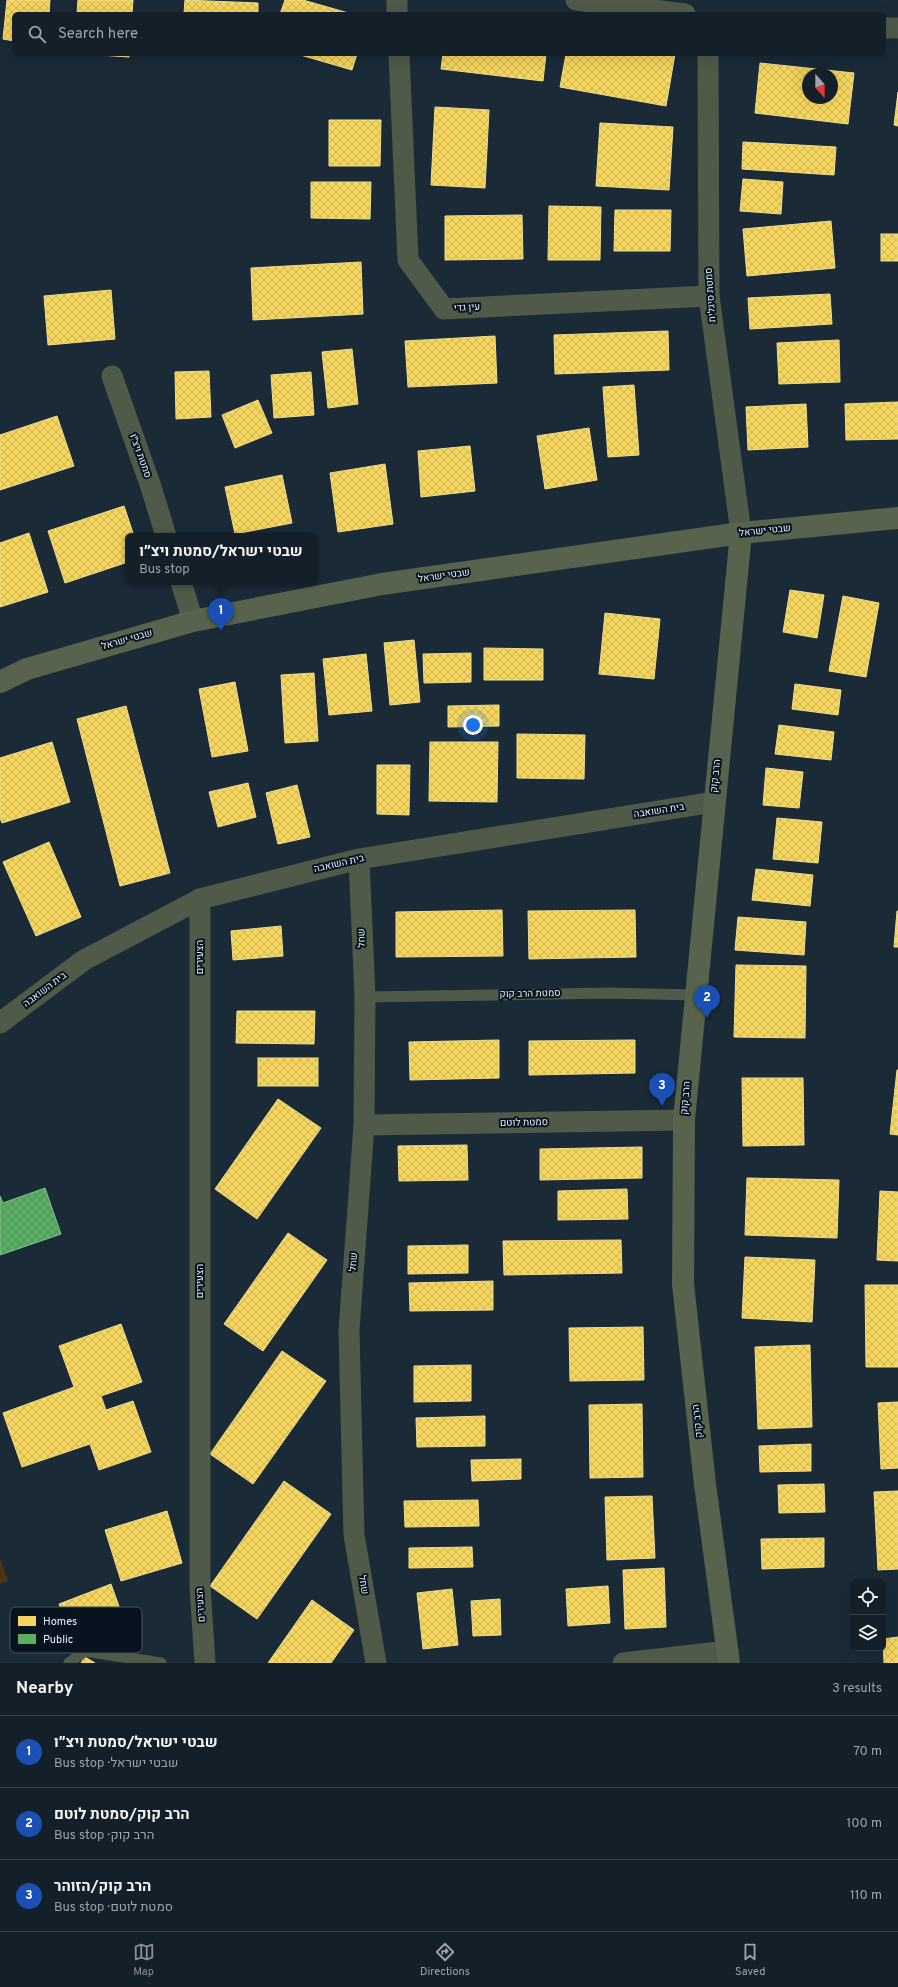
<!DOCTYPE html>
<meta charset="utf-8">
<style>
:root{--surface:#142029;--page:#1d2831;--text:#f1f3f6;--muted:#9da3a8;--line:#333e46;--accent:#8c9099}
body{margin:0;font-family:Overpass,Heebo,sans-serif;background:var(--page);color:var(--text)}
.controls{position:absolute;right:12px;bottom:12px;display:grid;overflow:hidden;border-radius:6px;box-shadow:0 4px 16px #0002}
.controls button{width:36px;height:36px;display:grid;place-items:center;padding:0;border:0;border-bottom:1px solid var(--line);background:var(--surface);color:var(--text);font:20px sans-serif}
.compass{position:absolute;left:802px;top:68px;width:36px;height:36px;border-radius:50%;background:var(--surface);box-shadow:0 4px 16px #0002;rotate:159deg}
.you{position:absolute;left:473px;top:725px;width:14px;height:14px;margin:-10px;border:3px solid #fff;border-radius:50%;background:#1a73e8;box-shadow:0 0 0 6px #1a73e833}
.badge{display:grid;place-items:center;width:26px;height:26px;border-radius:50%;background:var(--accent);color:#fff;font-size:13px;font-weight:700}
.pin{position:absolute;translate:-50% -33px;filter:drop-shadow(0 1px 2px #0008)}
.pin::after{content:'';position:absolute;top:21px;width:14px;height:12px;background:inherit;clip-path:polygon(0 0,100% 0,50% 100%)}
.popup{position:absolute;left:125px;top:533px;width:192px;height:52px;box-sizing:border-box;display:grid;place-content:center;border-radius:6px;background:var(--surface);filter:drop-shadow(0 1px 3px #0005);font-size:13px;white-space:nowrap;color:var(--muted)}
.popup b{font-size:15px;color:var(--text)}
.popup::after{content:'';position:absolute;left:50%;top:100%;margin-left:-8px;border:8px solid transparent;border-top-color:var(--surface)}
.list{margin:0;padding:0;list-style:none}
h2{display:flex;justify-content:space-between;align-items:center;height:52px;margin:0;padding:0 16px;font-size:17px}
h2 small{font-size:13px;font-weight:400;color:var(--muted)}
.list li{display:grid;grid-template-columns:26px 1fr auto;gap:12px;align-items:center;box-sizing:border-box;height:72px;padding:0 16px;border-top:1px solid var(--line)}
.list b{display:block;font-size:15px;white-space:nowrap}
.list p{margin:0;font-size:13px;white-space:nowrap;color:var(--muted)}
.list em{font-size:13px;font-style:normal;color:var(--muted)}
.icon{flex:none;width:22px;height:22px;fill:none;stroke:currentColor;stroke-width:2;stroke-linecap:round;stroke-linejoin:round}
.map{position:relative;flex:none;width:898px;height:1663px;overflow:hidden}
.search{position:absolute;background:var(--surface);box-shadow:0 4px 16px #0002;left:12px;right:12px;top:12px;height:44px;display:flex;align-items:center;gap:10px;box-sizing:border-box;padding:0 14px;border-radius:6px;color:var(--muted);font-size:15px}
.sheet{height:268px;background:var(--surface)}
nav{display:flex;justify-content:space-around;align-items:center;box-sizing:border-box;height:56px;border-top:1px solid var(--line);background:var(--surface);font-size:11px;color:var(--muted)}
nav a{display:grid;justify-items:center;gap:2px}
nav .on{color:var(--accent)}
.map>svg:first-child{display:block}
.pitch{fill:#4d330e}
.homes{fill:url(#homes-cross-hatch);stroke:#f0dd8d;fill-rule:evenodd}
.public{fill:url(#public-cross-hatch);stroke:#83c290}
.lines{fill:none;stroke-linecap:round;stroke-linejoin:round}
.lane{stroke:#4f5a48;stroke-width:11}
.street{stroke:#4f5a48;stroke-width:21}
.secondary{stroke:#57634d;stroke-width:22}
.labels{text-anchor:middle;dominant-baseline:central;stroke-width:4;stroke-linejoin:round;paint-order:stroke}
.street-label{font-size:10px;fill:#e3f1fe;stroke:#07131e}
.key{fill:#07131e;stroke:#495661;stroke-width:1}
.key-label{font-size:11px;fill:#e3f1fe}
</style>
<div class="map">
<svg width="898" height="1663" viewBox="0 0 898 1663">
<defs>
<pattern id="homes-cross-hatch" width="8" height="8" patternUnits="userSpaceOnUse"><rect width="8" height="8" fill="#f6d55c"/><path d="M0 0l8 8M0 8l8-8" fill="none" stroke="#cab258"/></pattern>
<pattern id="public-cross-hatch" width="8" height="8" patternUnits="userSpaceOnUse"><rect width="8" height="8" fill="#5aae61"/><path d="M0 0l8 8M0 8l8-8" fill="none" stroke="#538f5b"/></pattern>
</defs>
<rect width="100%" height="100%" fill="#1a2a37"/>
<polygon class="pitch" points="0,1558 8,1581 0,1584"/>
<g class="homes">
<polygon points="7,0 50,0 49,14 14,14 14,41 3,39"/>
<polygon points="78,0 133,0 132,14 77,14"/>
<polygon points="185,0 258,3 258,14 184,14"/>
<polygon points="285,0 303,0 352,14 280,14"/>
<polygon points="83,54 129,54 129,57"/>
<polygon points="297,54 357,54 352,70"/>
<polygon points="443,54 546,54 543,81 441,69"/>
<polygon points="566,54 675,54 666,106 560,87"/>
<path d="M 760,63 L 854,73 L 848,124 L 755,113 ZM 808,74 L 832,74 L 832,98 L 808,98 Z"/>
<polygon points="898,92 898,126 894,125"/>
<polygon points="435,107 489,110 485,188 431,185"/>
<polygon points="329,120 381,120 380,166 329,166"/>
<polygon points="600,123 673,127 669,190 596,186"/>
<polygon points="743,142 836,147 834,175 742,169"/>
<polygon points="743,179 783,182 781,214 740,211"/>
<polygon points="311,182 371,182 370,219 311,218"/>
<polygon points="549,206 601,207 600,260 548,260"/>
<polygon points="615,210 671,210 670,251 614,251"/>
<polygon points="522,215 523,259 445,260 445,216"/>
<polygon points="831,221 835,268 747,276 743,229"/>
<rect x="881" y="234" width="17" height="27"/>
<polygon points="361,262 363,314 253,320 251,268"/>
<polygon points="111,290 115,339 48,345 44,296"/>
<polygon points="830,294 832,324 750,329 748,298"/>
<polygon points="668,331 669,370 555,374 554,335"/>
<polygon points="495,336 497,383 408,387 405,341"/>
<polygon points="839,340 840,382 779,384 777,343"/>
<polygon points="352,349 358,404 328,408 322,352"/>
<polygon points="209,371 211,417 176,419 175,372"/>
<polygon points="311,372 314,415 274,418 271,375"/>
<polygon points="634,385 639,455 608,457 603,387"/>
<polygon points="258,400 272,433 235,448 222,415"/>
<polygon points="898,402 898,439 846,440 845,404"/>
<polygon points="806,404 808,447 748,450 746,407"/>
<polygon points="57,416 74,466 0,490 0,435"/>
<polygon points="589,428 597,480 545,489 537,436"/>
<polygon points="470,446 475,491 421,497 418,451"/>
<polygon points="385,464 393,524 338,532 330,473"/>
<polygon points="282,475 292,523 235,534 225,487"/>
<polygon points="124,506 134,536 128,536 128,562 65,583 48,531"/>
<polygon points="29,533 48,592 0,607 0,543"/>
<polygon points="790,590 824,595 817,638 783,632"/>
<polygon points="843,596 879,603 866,677 829,671"/>
<polygon points="605,613 660,619 654,679 599,674"/>
<polygon points="414,640 420,702 390,705 384,643"/>
<polygon points="484,648 543,649 543,680 484,680"/>
<polygon points="471,653 471,682 424,683 423,654"/>
<polygon points="366,654 372,711 329,715 323,659"/>
<polygon points="314,673 318,741 285,743 281,675"/>
<polygon points="235,682 248,751 212,757 199,689"/>
<polygon points="795,684 841,690 838,715 792,709"/>
<polygon points="499,705 499,726 448,727 448,706"/>
<polygon points="126,706 170,873 120,886 77,719"/>
<polygon points="779,725 834,732 831,760 775,754"/>
<polygon points="517,734 585,735 584,779 517,778"/>
<polygon points="52,742 70,802 2,823 0,818 0,758"/>
<polygon points="430,742 498,742 497,802 429,801"/>
<polygon points="377,765 410,765 409,815 377,814"/>
<polygon points="766,768 803,772 799,808 763,805"/>
<polygon points="248,783 256,817 218,827 209,792"/>
<polygon points="297,785 310,837 278,844 266,793"/>
<polygon points="777,818 822,822 818,863 773,859"/>
<polygon points="49,842 81,917 36,936 3,862"/>
<polygon points="756,869 813,875 810,906 752,900"/>
<polygon points="502,910 503,956 396,957 396,912"/>
<polygon points="635,910 636,957 529,959 528,911"/>
<polygon points="897,911 898,911 898,947 894,947"/>
<polygon points="738,917 806,922 804,955 735,950"/>
<polygon points="281,926 283,956 233,960 231,931"/>
<polygon points="736,965 806,966 805,1038 734,1037"/>
<polygon points="237,1011 315,1011 314,1044 236,1043"/>
<polygon points="499,1040 499,1078 410,1080 409,1042"/>
<polygon points="635,1040 635,1073 529,1075 529,1041"/>
<rect x="258" y="1058" width="60" height="28"/>
<polygon points="897,1070 898,1070 898,1135 890,1134"/>
<polygon points="742,1078 803,1078 804,1145 743,1146"/>
<polygon points="278,1099 321,1128 257,1219 215,1189"/>
<polygon points="467,1145 468,1180 399,1181 398,1146"/>
<polygon points="642,1147 642,1178 540,1180 540,1149"/>
<polygon points="747,1178 839,1180 837,1238 745,1235"/>
<polygon points="627,1189 628,1219 558,1220 558,1191"/>
<polygon points="880,1191 898,1192 898,1261 877,1260"/>
<polygon points="288,1233 327,1260 263,1351 224,1324"/>
<polygon points="621,1240 622,1273 504,1275 503,1241"/>
<polygon points="468,1245 468,1273 408,1274 408,1246"/>
<polygon points="745,1257 815,1260 812,1322 742,1318"/>
<polygon points="493,1281 493,1310 410,1311 409,1283"/>
<polygon points="865,1285 898,1285 898,1367 866,1367"/>
<polygon points="121,1324 142,1382 101,1396 106,1410 133,1401 151,1452 99,1470 90,1444 22,1467 3,1413 74,1387 59,1346"/>
<polygon points="643,1327 644,1380 570,1381 569,1328"/>
<polygon points="810,1345 812,1427 758,1429 755,1347"/>
<polygon points="282,1351 326,1381 253,1484 210,1454"/>
<polygon points="471,1365 471,1401 414,1402 414,1366"/>
<polygon points="898,1402 898,1468 881,1469 878,1403"/>
<polygon points="642,1404 643,1477 590,1478 589,1405"/>
<polygon points="485,1416 485,1446 417,1447 416,1418"/>
<polygon points="811,1444 811,1471 760,1472 759,1446"/>
<polygon points="521,1459 521,1479 472,1481 471,1460"/>
<polygon points="284,1481 331,1514 257,1619 210,1586"/>
<polygon points="824,1484 825,1512 779,1513 778,1485"/>
<polygon points="898,1491 898,1569 878,1570 874,1492"/>
<polygon points="652,1496 655,1558 607,1560 605,1497"/>
<polygon points="478,1500 479,1526 405,1527 404,1501"/>
<polygon points="167,1511 182,1563 121,1581 105,1530"/>
<polygon points="824,1538 824,1567 762,1569 761,1539"/>
<polygon points="472,1547 473,1567 409,1568 409,1548"/>
<polygon points="664,1568 666,1627 625,1629 623,1570"/>
<polygon points="111,1584 125,1623 73,1642 59,1604"/>
<polygon points="608,1586 610,1623 568,1626 566,1589"/>
<polygon points="452,1589 458,1645 423,1649 417,1593"/>
<polygon points="500,1599 501,1635 473,1636 471,1601"/>
<polygon points="312,1600 354,1630 331,1663 268,1663"/>
<polygon points="898,1637 898,1663 884,1663 883,1639"/>
<polygon points="85,1657 95,1663 81,1663"/>
</g>
<polygon class="public" points="45,1188 61,1234 0,1255 0,1196 3,1203"/>
<g class="lines">
<g class="lane">
<polyline points="365,997 610,993 695,995"/>
<polyline points="69,1663 85,1651 161,1663"/>
</g>
<g class="street">
<polyline points="397,0 397,14"/>
<polyline points="576,0 685,14"/>
<polyline points="884,28 898,28"/>
<polyline points="399,54 408,260 444,309 709,296"/>
<polyline points="708,54 709,296 741,533"/>
<polyline points="112,376 151,487 166,536"/>
<polyline points="181,582 193,621"/>
<polyline points="359,859 365,997 364,1125 349,1330 354,1535 376,1663"/>
<polyline points="200,899 200,1587 205,1663"/>
<polyline points="0,1023 84,960 200,899 359,859 714,802"/>
<polyline points="364,1125 684,1120"/>
<polyline points="623,1663 728,1651"/>
</g>
<g class="secondary">
<polyline points="0,682 27,669 193,621 382,584 741,533 898,518"/>
<polyline points="729,1663 705,1484 683,1284 684,1120 741,533"/>
</g>
</g>
<g class="labels">
<g class="street-label">
<text transform="translate(711 295) rotate(-94)">סמטת סיגלית</text>
<text transform="translate(467 308) rotate(-3)">עין גדי</text>
<text transform="translate(140 456) rotate(70)">סמטת ויצ"ו</text>
<text transform="translate(765 531) rotate(-6)">שבטי ישראל</text>
<text transform="translate(444 576) rotate(-8)">שבטי ישראל</text>
<text transform="translate(127 640) rotate(-16)">שבטי ישראל</text>
<text transform="translate(716 776) rotate(-84)">הרב קוק</text>
<text transform="translate(659 811) rotate(-9)">בית השואבה</text>
<text transform="translate(339 864) rotate(-13)">בית השואבה</text>
<text transform="translate(362 938) rotate(-92)">שחל</text>
<text transform="translate(200 957) rotate(-90)">הצעירים</text>
<text transform="translate(45 990) rotate(-37)">בית השואבה</text>
<text transform="translate(530 994) rotate(-1)">סמטת הרב קוק</text>
<text transform="translate(686 1098) rotate(-85)">הרב קוק</text>
<text transform="translate(524 1123) rotate(-1)">סמטת לוטם</text>
<text transform="translate(354 1262) rotate(-86)">שחל</text>
<text transform="translate(200 1281) rotate(-90)">הצעירים</text>
<text transform="translate(698 1421) rotate(-96)">הרב קוק</text>
<text transform="translate(363 1585) rotate(80)">שחל</text>
<text transform="translate(201 1605) rotate(-94)">הצעירים</text>
</g>
</g>
<rect x="10" y="1607" width="132" height="46" rx="6" class="key"/>
<rect x="18" y="1616" width="18" height="10" fill="#f6d55c"/>
<rect x="18" y="1634" width="18" height="10" fill="#5aae61"/>
<g class="key-label">
<text x="43" y="1625">Homes</text>
<text x="43" y="1643">Public</text>
</g>
</svg>
<div class="controls">
<button><svg class="icon" aria-label="locate" viewBox="0 0 24 24"><circle cx="12" cy="12" r="6"/><path d="M12 2v4M12 18v4M2 12h4M18 12h4"/></svg></button>
<button><svg class="icon" aria-label="layers" viewBox="0 0 24 24"><path d="M12 4l9 5-9 5-9-5zM3 14l9 5 9-5"/></svg></button>
</div>
<svg class="compass" viewBox="-18 -18 36 36"><path d="M0-13l5 13h-10z" fill="#e53935"/><path d="M0 13l5-13h-10z" fill="#9da3a8"/></svg>
<div class="you"></div>
<div class="pin badge" style="left:221px;top:631px;background:#1a4fb4">1</div>
<div class="popup"><b>שבטי ישראל/סמטת ויצ״ו</b>Bus stop</div>
<div class="pin badge" style="left:707px;top:1018px;background:#1a4fb4">2</div>
<div class="pin badge" style="left:662px;top:1106px;background:#1a4fb4">3</div>
<div class="search"><svg class="icon" aria-label="search" viewBox="0 0 24 24"><circle cx="10" cy="10" r="6"/><path d="M15 15l6 6"/></svg>Search here</div>
</div>
<section class="sheet">
<h2>Nearby<small>3 results</small></h2>
<ul class="list">
<li><span class="badge" style="background:#1a4fb4">1</span><div><b>שבטי ישראל/סמטת ויצ״ו</b><p>Bus stop · שבטי ישראל</p></div><em>70 m</em></li>
<li><span class="badge" style="background:#1a4fb4">2</span><div><b>הרב קוק/סמטת לוטם</b><p>Bus stop · הרב קוק</p></div><em>100 m</em></li>
<li><span class="badge" style="background:#1a4fb4">3</span><div><b>הרב קוק/הזוהר</b><p>Bus stop · סמטת לוטם</p></div><em>110 m</em></li>
</ul>
</section>
<nav>
<a class="on"><svg class="icon" aria-label="map" viewBox="0 0 24 24"><path d="M3 6l6-2 6 2 6-2v14l-6 2-6-2-6 2zM9 4v14M15 6v14"/></svg>Map</a>
<a><svg class="icon" aria-label="directions" viewBox="0 0 24 24"><path d="M12 3l9 9-9 9-9-9zM9 14v-3h6M13 9l2 2-2 2"/></svg>Directions</a>
<a><svg class="icon" aria-label="saved" viewBox="0 0 24 24"><path d="M7 4h10v16l-5-4-5 4z"/></svg>Saved</a>
</nav>
